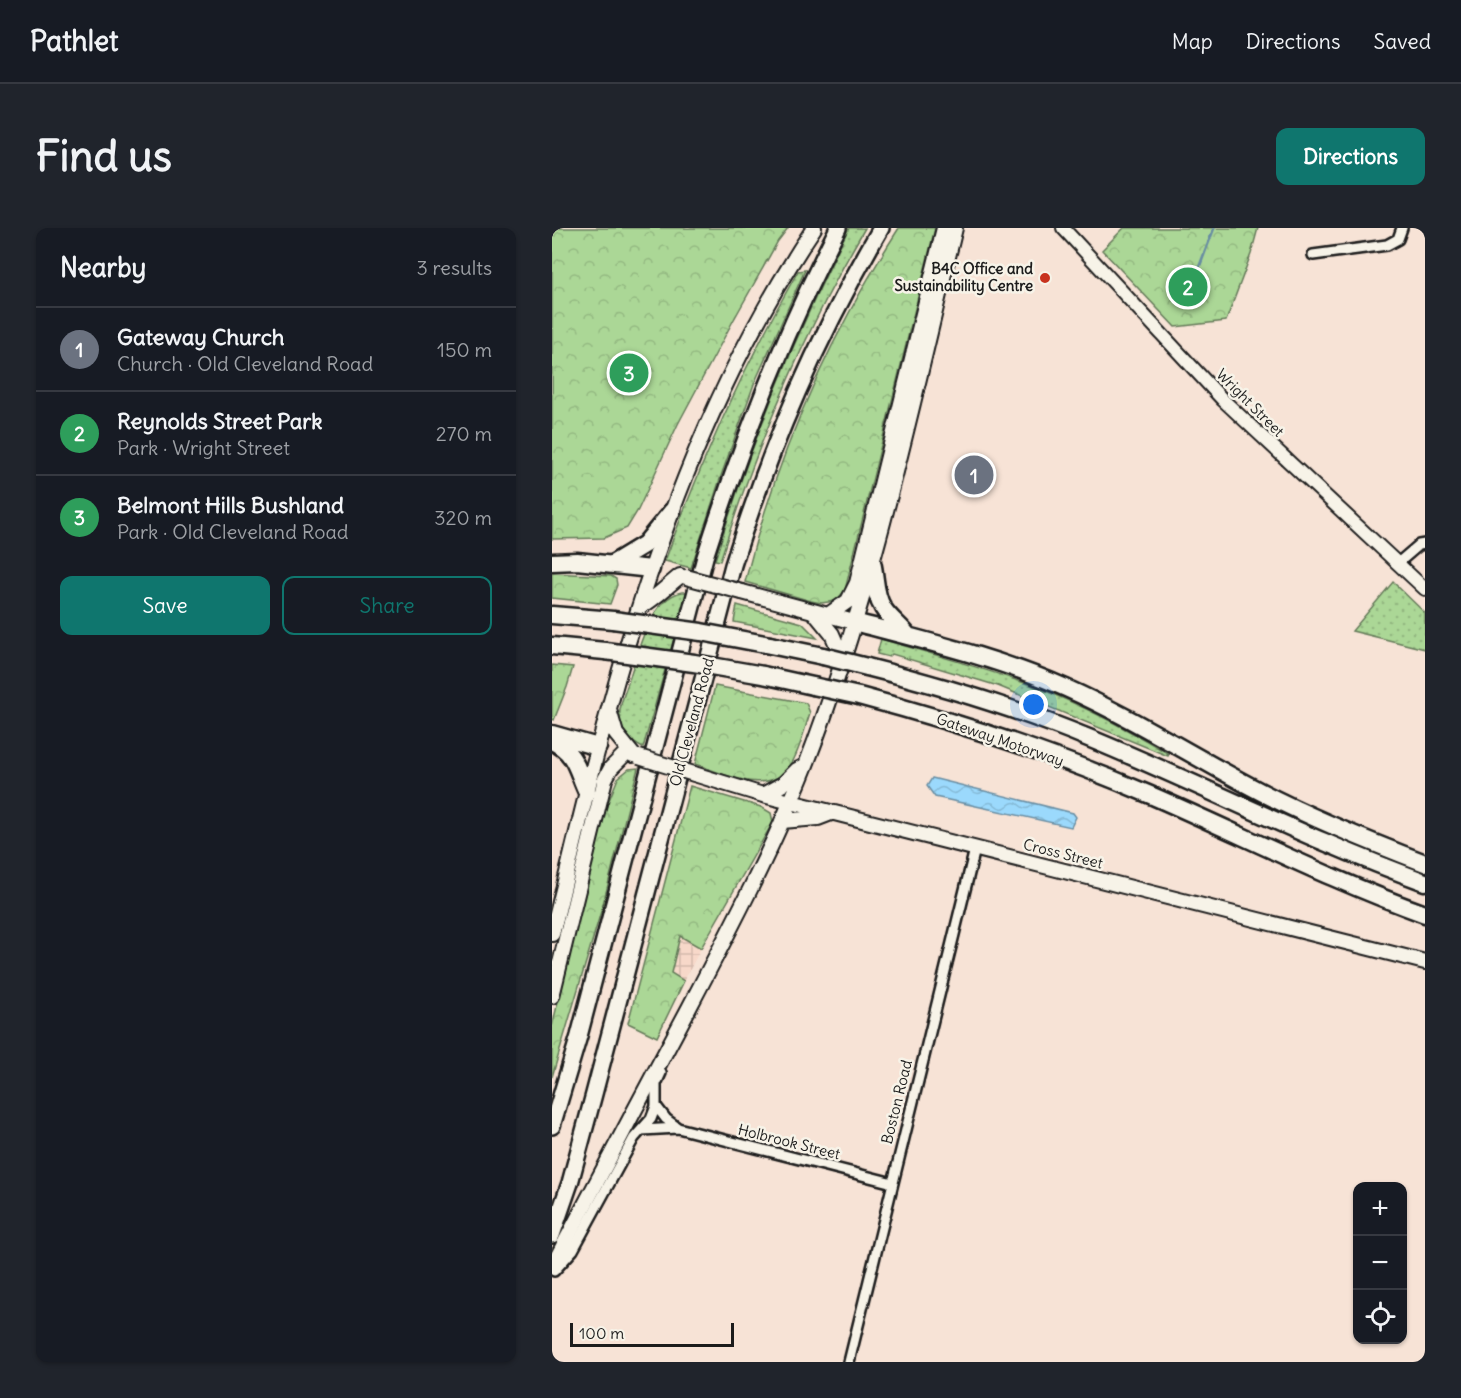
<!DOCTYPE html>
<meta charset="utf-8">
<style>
body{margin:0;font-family:Delius,sans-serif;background:#20242c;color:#f1f3f6}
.controls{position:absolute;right:18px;bottom:18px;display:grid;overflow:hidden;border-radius:12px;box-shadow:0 2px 4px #0004}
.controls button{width:54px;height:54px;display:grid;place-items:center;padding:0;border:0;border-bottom:2px solid #363941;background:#171b24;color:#f1f3f6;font:30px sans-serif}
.scale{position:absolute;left:18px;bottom:15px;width:164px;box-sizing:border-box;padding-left:6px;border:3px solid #1c1c1c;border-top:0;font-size:16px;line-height:21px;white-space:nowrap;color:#1c1c1c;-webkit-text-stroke:4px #f7f3e8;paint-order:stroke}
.you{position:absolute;left:482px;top:477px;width:21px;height:21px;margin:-15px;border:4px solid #fff;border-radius:50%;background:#1a73e8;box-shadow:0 0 0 9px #1a73e833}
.badge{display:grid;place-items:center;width:39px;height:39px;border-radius:50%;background:#0f766e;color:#fff;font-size:20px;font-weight:700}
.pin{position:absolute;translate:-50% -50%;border:3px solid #fff;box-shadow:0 2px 6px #0006}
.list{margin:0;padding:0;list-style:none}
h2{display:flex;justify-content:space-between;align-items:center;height:78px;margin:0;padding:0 24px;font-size:26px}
h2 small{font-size:20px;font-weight:400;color:#9ea1a6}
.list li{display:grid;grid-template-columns:39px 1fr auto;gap:18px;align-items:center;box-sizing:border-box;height:84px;padding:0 24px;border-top:2px solid #363941}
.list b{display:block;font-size:22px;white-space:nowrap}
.list p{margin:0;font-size:20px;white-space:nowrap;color:#9ea1a6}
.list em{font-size:20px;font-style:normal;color:#9ea1a6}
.actions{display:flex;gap:12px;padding:18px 24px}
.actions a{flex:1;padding:14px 0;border:2px solid #0f766e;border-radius:12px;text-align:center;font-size:21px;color:#0f766e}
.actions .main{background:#0f766e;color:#fff}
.icon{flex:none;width:33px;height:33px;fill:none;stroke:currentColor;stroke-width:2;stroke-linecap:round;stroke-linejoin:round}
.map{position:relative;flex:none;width:873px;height:1134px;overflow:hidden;border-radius:12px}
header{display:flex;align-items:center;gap:36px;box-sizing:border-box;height:84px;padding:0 30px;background:#171b24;border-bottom:2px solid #363941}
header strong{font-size:28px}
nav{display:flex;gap:33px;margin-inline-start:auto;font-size:21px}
.intro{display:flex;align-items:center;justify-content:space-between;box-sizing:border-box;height:144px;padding:0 36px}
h1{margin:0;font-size:42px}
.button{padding:15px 27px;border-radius:12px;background:#0f766e;color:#fff;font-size:21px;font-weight:700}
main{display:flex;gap:36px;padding:0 36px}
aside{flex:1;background:#171b24;border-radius:12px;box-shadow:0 2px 4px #0004}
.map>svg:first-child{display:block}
.industrial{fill:url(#industrial-grid)}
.grass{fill:url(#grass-dots);stroke:#647a59;stroke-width:1.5}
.forest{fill:url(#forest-crowns);stroke:#647a59;stroke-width:1.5}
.water{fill:url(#water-waves);stroke:#688da2;stroke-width:1.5}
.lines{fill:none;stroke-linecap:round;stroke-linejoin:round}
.stream{stroke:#688da2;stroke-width:3}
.minor-casing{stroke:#1c1c1c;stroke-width:14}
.tertiary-casing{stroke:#1c1c1c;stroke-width:16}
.secondary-casing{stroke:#1c1c1c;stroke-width:18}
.trunk-casing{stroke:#1c1c1c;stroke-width:20}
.motorway-casing{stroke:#1c1c1c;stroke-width:21}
.minor{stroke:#f7f3e8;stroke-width:9}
.tertiary{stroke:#f7f3e8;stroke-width:12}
.secondary{stroke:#f7f3e8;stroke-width:14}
.trunk{stroke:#f7f3e8;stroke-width:15}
.motorway{stroke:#f7f3e8;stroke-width:16}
.secondary-bridge-casing{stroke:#1c1c1c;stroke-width:18;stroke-linecap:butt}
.motorway-bridge-casing{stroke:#1c1c1c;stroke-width:21;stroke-linecap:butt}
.secondary-bridge{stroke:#f7f3e8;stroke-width:14}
.motorway-bridge{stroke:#f7f3e8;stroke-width:16}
.poi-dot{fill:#c8321e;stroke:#f7f3e8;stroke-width:2}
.labels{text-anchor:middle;stroke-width:5;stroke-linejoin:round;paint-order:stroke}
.poi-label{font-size:15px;font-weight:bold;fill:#1c1c1c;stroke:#f7f3e8;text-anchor:end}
.street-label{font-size:15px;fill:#1c1c1c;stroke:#f7f3e8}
</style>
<header>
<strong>Pathlet</strong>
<nav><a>Map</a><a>Directions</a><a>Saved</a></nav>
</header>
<div class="intro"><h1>Find us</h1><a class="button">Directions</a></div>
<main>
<aside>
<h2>Nearby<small>3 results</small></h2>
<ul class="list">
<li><span class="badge" style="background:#6b7280">1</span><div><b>Gateway Church</b><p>Church · Old Cleveland Road</p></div><em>150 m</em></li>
<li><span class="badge" style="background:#2e9e5b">2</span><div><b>Reynolds Street Park</b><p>Park · Wright Street</p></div><em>270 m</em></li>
<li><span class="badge" style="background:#2e9e5b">3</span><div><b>Belmont Hills Bushland</b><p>Park · Old Cleveland Road</p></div><em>320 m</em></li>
</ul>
<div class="actions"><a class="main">Save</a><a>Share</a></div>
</aside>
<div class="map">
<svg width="873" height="1134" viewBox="0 0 873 1134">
<defs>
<pattern id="industrial-grid" width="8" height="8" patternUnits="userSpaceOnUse" patternTransform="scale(1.5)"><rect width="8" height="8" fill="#f7d8c9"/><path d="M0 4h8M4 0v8" fill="none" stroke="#d3b9ac"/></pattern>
<pattern id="grass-dots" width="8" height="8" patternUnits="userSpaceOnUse" patternTransform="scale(1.5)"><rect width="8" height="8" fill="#abd796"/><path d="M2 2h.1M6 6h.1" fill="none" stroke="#93b881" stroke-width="1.8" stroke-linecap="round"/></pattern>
<pattern id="forest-crowns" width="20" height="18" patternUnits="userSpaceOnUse" patternTransform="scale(1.5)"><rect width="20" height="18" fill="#abd796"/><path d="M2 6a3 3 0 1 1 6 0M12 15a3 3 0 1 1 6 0" fill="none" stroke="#93b881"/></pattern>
<pattern id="water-waves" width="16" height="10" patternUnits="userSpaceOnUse" patternTransform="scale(1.5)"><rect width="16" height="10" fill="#9bd9fc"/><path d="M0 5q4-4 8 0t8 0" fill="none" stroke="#85bad7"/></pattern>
</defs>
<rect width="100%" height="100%" fill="#f7e3d6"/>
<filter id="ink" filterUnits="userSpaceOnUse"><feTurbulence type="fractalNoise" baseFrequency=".0167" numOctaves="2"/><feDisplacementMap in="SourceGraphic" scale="12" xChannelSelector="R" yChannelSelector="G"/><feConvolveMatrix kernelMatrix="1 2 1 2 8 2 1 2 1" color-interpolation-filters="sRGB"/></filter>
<g filter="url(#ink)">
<path class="industrial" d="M 129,708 L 149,720 L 132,753 L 119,745 Z"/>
<path class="grass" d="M 297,0 L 313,0 C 251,106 205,216 168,333 L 163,332 C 198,217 243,107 297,0 Z
M 253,42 L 202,156 L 169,248 L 139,340 L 113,333 C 149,232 193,136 246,43 Z
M 841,354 L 873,385 L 873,421 L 800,403 Z
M 130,364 L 135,364 L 91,520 C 80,515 71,506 68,492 C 66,479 73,465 77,452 C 86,424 97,371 130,364 Z
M 329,411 C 373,424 417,436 461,451 C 516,469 567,496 617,526 L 616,528 L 446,458 L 340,426 L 337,429 L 325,426 Z"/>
<path class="forest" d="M 0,0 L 236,0 L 226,13 L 181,93 L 126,196 L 86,282 L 75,300 L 52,310 L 0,311 Z
M 347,0 L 383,0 L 293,362 L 284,373 L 269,375 L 259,373 L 193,354 C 224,229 277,109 347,0 Z
M 572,0 L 706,0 L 699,26 L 674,93 L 623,99 L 550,22 Z
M 0,345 L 59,348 L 64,351 L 65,357 L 58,376 L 0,370 Z
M 185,377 L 250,395 L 265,410 L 182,394 Z
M 0,437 L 21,439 L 15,459 L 2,492 L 0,491 Z
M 163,458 L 254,475 L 258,485 C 252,502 248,523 238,538 C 216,570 171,545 143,536 Z
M 86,540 L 50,680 L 0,849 L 0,799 L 49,592 L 66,550 L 77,541 Z
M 138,558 L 209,579 L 219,585 L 221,594 L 149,720 L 128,708 L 119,745 L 132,753 L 105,809 L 76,795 Z"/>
<path class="water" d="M 380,550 L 521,585 L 524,589 L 519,599 L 383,569 L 375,558 Z"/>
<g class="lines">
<path class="stream" d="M 639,61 L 662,0"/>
<defs>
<path id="minor" d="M 761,27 L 835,17 L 846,11 L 850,0
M 846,335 L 867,317 L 873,316
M 104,878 L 114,891 L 126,900
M 90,902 L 126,900 L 341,955
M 2,1043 L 21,1022 L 82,910 L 99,891 L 104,878 L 104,856 L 109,845
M 297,1134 L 423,621"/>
<path id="tertiary" d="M 511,0 L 671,172 L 873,361"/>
<path id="secondary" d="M 190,364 L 302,394
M 87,380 C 103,371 114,359 128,348
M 262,384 L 280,406 L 291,431
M 276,387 L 296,373 L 305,355 L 392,0
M 57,482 L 64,506 L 81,527
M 142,546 L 211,567 L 873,734
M 211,567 L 231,556 L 245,542 L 251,539
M 230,593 L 266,590 L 279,585
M 0,706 C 16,643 30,580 47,517 C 95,336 157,157 262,0
M 0,768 L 53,551 L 59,540 L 72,527
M 0,1039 C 45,953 91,866 137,780 C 179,700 221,620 254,537 C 321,364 359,180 403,0"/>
<path id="trunk" d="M 0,898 L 27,808 L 153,329 C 189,216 232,106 286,0
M 0,1007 L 18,955 L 42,866 L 181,337 C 219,216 265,110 329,0"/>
<path id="motorway" d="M 0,334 L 25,333 L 99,341
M 320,334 C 324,349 322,366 331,380 C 338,391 349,398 356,408
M 60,336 L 93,316 L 120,283
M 0,387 L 61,392
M 302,394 C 374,413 446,430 514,460 C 577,488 634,524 694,556 C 751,587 813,612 873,635
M 218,417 L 271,428
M 0,418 L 53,423
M 315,439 C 391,458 467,481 539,511 C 651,557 759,613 873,654
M 211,447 L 261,458
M 307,468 C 405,494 503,526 596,566 C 689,606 778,652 873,686
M 0,506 L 46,519
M 0,513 C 25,526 24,541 35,564"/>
</defs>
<use href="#minor" class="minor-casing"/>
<use href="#tertiary" class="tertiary-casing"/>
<use href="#secondary" class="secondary-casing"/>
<use href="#trunk" class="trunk-casing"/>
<use href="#motorway" class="motorway-casing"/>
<use href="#minor" class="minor"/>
<use href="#tertiary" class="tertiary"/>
<use href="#secondary" class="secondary"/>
<use href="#trunk" class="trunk"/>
<use href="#motorway" class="motorway"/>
<defs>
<path id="secondary-bridge" d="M 134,349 L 190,364
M 87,529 L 142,546"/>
<path id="motorway-bridge" d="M 61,392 L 149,404 L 218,417
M 53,423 L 142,435 L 211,447
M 271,428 L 315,439
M 261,458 L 307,468"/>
</defs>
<use href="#secondary-bridge" class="secondary-bridge-casing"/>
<use href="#motorway-bridge" class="motorway-bridge-casing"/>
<use href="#secondary-bridge" class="secondary-bridge"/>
<use href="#motorway-bridge" class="motorway-bridge"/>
</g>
</g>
<circle class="poi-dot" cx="493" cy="50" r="6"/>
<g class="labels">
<g class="poi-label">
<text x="481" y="46">B4C Office and<tspan x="481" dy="17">Sustainability Centre</tspan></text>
</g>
<g class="street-label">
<text transform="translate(698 175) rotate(45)" y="5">Wright Street</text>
<text transform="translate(140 494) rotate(-75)" y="5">Old Cleveland Road</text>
<text transform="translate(448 512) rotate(19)" y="5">Gateway Motorway</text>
<text transform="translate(511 626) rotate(14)" y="5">Cross Street</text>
<text transform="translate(345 874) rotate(-76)" y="5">Boston Road</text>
<text transform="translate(237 914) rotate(14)" y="5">Holbrook Street</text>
</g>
</g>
</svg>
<div class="controls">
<button>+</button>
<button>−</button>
<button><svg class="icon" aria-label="locate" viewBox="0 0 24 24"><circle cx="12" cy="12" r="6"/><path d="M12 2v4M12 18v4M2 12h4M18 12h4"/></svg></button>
</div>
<div class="scale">100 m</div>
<div class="you"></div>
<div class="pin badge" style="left:422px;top:247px;background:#6b7280">1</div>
<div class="pin badge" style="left:636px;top:59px;background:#2e9e5b">2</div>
<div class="pin badge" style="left:77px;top:145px;background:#2e9e5b">3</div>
</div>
</main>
